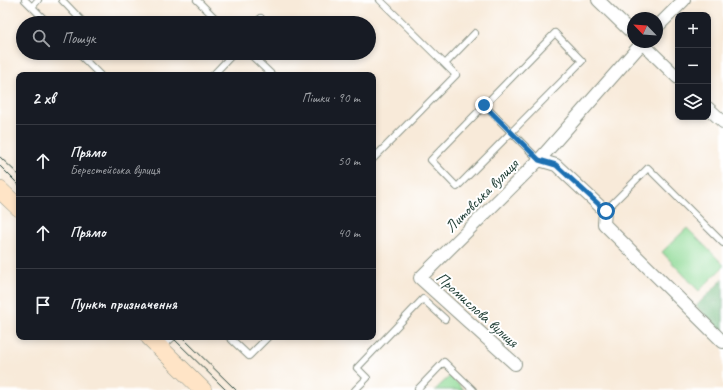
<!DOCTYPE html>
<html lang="uk">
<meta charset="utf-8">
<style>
body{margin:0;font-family:Caveat,sans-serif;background:#20242c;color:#f1f3f6}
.controls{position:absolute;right:12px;top:12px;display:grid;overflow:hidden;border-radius:8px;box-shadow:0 2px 6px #0003}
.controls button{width:36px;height:36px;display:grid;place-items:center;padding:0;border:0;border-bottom:1px solid #363941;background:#171b24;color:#f1f3f6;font:20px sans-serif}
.compass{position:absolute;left:627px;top:12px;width:36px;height:36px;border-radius:50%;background:#171b24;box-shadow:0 2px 6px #0003;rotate:295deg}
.stop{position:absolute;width:12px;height:12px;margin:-9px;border:3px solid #1f6fb2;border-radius:50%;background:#fff}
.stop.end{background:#1f6fb2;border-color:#fff;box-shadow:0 1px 4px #0008}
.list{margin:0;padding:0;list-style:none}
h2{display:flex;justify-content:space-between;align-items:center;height:52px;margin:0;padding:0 16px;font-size:17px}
h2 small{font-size:13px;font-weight:400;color:#9ea1a6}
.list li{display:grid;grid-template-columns:26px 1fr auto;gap:12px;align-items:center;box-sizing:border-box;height:72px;padding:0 16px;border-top:1px solid #363941}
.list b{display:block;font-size:15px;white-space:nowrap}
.list p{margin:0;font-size:13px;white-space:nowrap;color:#9ea1a6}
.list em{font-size:13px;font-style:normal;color:#9ea1a6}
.icon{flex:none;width:22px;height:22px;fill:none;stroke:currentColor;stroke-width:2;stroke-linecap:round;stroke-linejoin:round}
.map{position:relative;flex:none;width:723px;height:390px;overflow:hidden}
.search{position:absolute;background:#171b24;box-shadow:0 2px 6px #0003;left:16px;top:16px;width:360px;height:44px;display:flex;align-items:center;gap:10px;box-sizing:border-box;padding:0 14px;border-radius:22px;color:#9ea1a6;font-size:15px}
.panel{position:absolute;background:#171b24;box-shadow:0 2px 6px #0003;left:16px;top:72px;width:360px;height:268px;border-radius:8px}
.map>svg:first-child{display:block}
.green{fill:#8fda96;stroke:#578c65}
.forest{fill:url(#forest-crowns);stroke:#497c5a}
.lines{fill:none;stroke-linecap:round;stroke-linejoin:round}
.service-casing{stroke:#8c9486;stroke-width:8}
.minor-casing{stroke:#8c9486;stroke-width:14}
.secondary-casing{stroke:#8c9486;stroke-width:18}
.service{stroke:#fff;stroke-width:6}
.minor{stroke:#fff;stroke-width:12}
.secondary{stroke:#ffe4c6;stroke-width:17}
.tram{stroke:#1f3d34;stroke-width:1}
.route{stroke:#1f6fb2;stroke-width:5}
.labels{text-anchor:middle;stroke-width:4;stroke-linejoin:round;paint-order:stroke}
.street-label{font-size:16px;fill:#1f3d34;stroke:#fff}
</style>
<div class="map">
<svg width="723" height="390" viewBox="0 0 723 390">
<defs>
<pattern id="forest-crowns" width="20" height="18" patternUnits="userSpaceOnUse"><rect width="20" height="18" fill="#73ba7f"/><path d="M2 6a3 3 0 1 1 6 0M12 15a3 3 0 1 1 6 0" fill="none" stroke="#5e9869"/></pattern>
</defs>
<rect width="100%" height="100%" fill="#fff"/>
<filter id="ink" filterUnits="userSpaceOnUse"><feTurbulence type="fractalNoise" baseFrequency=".025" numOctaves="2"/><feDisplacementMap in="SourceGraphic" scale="8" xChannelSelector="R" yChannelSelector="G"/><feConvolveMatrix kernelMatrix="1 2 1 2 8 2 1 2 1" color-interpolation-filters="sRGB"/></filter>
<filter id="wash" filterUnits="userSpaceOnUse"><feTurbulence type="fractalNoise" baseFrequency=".012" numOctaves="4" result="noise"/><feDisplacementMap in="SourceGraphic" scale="16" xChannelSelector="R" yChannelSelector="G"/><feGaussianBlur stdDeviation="0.9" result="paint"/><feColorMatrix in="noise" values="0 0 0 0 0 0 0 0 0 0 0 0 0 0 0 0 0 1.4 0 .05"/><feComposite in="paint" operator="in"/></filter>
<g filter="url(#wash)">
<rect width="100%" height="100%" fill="#f8ead9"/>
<path class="green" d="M 687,228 L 723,264 L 723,267 L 699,291 L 662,252 Z
M 450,376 L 464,390 L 435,390 Z"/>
<path class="forest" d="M 723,279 L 723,334 L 696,306 Z"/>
</g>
<g filter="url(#ink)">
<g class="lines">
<defs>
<path id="service" d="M 25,0 L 48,23
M 62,0 L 84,23
M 197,0 L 220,23
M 32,7 L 38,0
M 255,23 L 261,18
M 555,33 L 582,61 L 457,187 L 431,160 Z
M 78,53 L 100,75
M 249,53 L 272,75
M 445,64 L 475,33
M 213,75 L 234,53
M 484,105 L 539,160
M 373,159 L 456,75 L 380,0
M 605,211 L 648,168 L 723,243
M 229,337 L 249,356 L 268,337
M 162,347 L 173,337
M 418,389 L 444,362 L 473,390
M 355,390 L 367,378 L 357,368 L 423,299 L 445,319"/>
<path id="minor" d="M 598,0 L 633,34
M 657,27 L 684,0
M 641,42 L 678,78
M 708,108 L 723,122
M 539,160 L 556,165 L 605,211 L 604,224 L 723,342
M 515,364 L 420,278 L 539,160 L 643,42"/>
<path id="secondary" d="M 0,190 L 19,208
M 149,337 L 203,390"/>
</defs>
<use href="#service" class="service-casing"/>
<use href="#minor" class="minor-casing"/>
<use href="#secondary" class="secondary-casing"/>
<use href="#service" class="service"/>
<use href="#minor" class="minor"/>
<use href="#secondary" class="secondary"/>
<path class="tram" d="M 0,157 L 19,175
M 0,166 L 19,185
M 172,337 L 226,390
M 182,337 L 236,390"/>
</g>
</g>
<g class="lines" filter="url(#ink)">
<path class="route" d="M 484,105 L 539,160 L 556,165 L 606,211"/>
</g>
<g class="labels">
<g class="street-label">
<text transform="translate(481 195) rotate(-45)" y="6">Литовська вулиця</text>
<text transform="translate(478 309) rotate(42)" y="6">Промислова вулиця</text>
</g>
</g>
</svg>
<div class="controls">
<button>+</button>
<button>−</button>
<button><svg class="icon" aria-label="layers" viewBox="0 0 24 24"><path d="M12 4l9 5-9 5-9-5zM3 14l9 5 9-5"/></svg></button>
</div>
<svg class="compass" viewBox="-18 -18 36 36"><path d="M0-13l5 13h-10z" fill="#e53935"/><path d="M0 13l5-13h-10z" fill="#9ea1a6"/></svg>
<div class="stop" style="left:606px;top:211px"></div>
<div class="stop end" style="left:484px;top:105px"></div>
<div class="search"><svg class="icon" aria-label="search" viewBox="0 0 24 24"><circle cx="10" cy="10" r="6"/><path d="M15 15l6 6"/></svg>Пошук</div>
<section class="panel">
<h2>2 хв<small>Пішки · 90 m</small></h2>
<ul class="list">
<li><svg class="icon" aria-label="ahead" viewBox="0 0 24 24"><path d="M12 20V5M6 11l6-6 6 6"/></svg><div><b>Прямо</b><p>Берестейська вулиця</p></div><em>50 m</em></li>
<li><svg class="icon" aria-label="ahead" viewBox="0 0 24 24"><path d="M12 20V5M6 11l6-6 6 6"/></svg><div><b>Прямо</b></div><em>40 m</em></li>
<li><svg class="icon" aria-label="arrive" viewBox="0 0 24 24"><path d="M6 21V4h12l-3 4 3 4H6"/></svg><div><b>Пункт призначення</b></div></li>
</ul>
</section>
</div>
